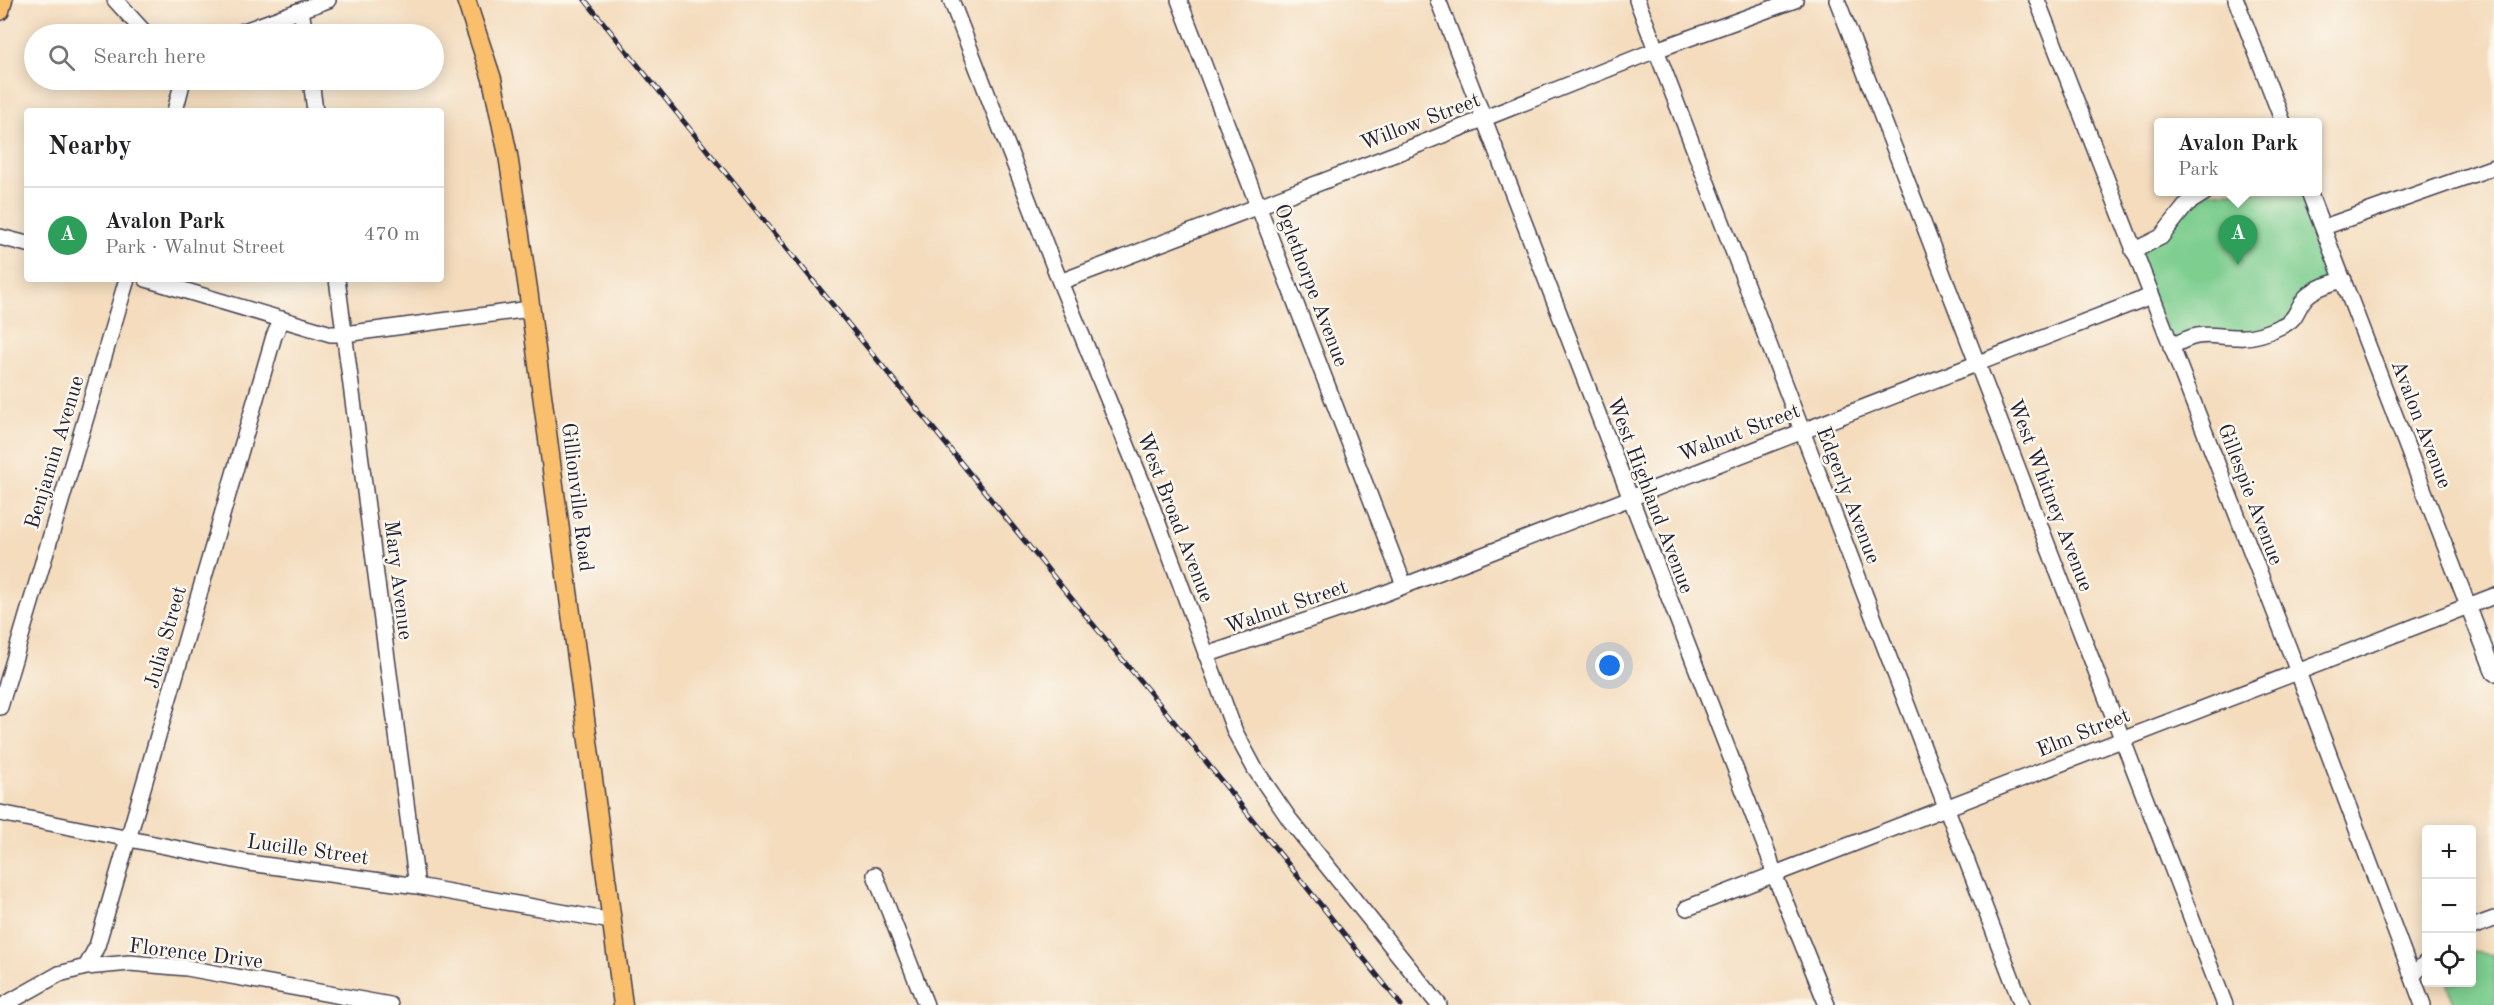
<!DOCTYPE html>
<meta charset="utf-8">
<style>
body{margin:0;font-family:"Old Standard TT",serif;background:#f2f2f2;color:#202124}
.controls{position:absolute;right:18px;bottom:18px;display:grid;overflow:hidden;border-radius:6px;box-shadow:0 3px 15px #0003}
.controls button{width:54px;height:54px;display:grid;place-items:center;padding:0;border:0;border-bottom:2px solid #e0e0e0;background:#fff;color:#202124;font:30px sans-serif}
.you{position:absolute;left:1610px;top:666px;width:21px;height:21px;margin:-15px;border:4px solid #fff;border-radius:50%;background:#1a73e8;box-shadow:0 0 0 9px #1a73e833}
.badge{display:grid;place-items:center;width:39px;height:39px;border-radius:50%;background:#1a73e8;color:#fff;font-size:20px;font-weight:700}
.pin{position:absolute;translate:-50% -50px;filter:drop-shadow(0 2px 3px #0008)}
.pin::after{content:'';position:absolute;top:32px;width:21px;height:18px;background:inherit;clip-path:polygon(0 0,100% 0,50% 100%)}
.popup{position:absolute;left:2154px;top:118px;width:168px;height:78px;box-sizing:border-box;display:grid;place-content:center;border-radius:6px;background:#fff;filter:drop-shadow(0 2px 4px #0005);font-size:20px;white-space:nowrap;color:#757577}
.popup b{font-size:22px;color:#202124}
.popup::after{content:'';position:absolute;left:50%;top:100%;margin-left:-12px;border:12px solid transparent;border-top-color:#fff}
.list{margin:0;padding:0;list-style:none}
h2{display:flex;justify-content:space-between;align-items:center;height:78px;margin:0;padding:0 24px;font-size:26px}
h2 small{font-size:20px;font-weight:400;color:#757577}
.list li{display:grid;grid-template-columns:39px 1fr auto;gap:18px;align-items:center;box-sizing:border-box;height:96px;padding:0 24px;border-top:2px solid #e0e0e0}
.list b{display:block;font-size:22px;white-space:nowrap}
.list p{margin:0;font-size:20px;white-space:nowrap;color:#757577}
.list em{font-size:20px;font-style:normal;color:#757577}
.icon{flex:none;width:33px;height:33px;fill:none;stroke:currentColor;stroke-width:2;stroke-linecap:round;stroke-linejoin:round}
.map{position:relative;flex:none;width:2494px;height:1005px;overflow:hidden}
.search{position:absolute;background:#fff;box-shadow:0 3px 15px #0003;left:24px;top:24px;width:420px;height:66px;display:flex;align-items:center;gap:15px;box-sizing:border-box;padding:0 21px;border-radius:33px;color:#757577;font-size:22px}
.panel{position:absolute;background:#fff;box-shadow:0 3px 15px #0003;left:24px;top:108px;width:420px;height:174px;border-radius:6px}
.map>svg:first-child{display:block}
.green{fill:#7dce8f;stroke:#507865;stroke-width:1.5}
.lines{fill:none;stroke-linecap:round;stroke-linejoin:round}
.minor-casing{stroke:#423e4e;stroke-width:18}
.major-casing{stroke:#423e4e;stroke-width:21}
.minor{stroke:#fff;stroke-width:15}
.major{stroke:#f9bf6d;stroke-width:18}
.rail-casing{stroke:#22223b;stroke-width:5}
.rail{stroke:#fbf7ec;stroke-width:3;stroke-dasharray:9;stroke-linecap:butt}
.labels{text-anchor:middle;stroke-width:5;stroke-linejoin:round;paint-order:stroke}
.street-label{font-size:21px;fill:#22223b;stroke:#fbf7ec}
</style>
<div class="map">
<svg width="2494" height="1005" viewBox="0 0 2494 1005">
<rect width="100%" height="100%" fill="#fbf7ec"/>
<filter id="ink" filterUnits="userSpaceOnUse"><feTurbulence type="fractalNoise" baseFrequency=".0167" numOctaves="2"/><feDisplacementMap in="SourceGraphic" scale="12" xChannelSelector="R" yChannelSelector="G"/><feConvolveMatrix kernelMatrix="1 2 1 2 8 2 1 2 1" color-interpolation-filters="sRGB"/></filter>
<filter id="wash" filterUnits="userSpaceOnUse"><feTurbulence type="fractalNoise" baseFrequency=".008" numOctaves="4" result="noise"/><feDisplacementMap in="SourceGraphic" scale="24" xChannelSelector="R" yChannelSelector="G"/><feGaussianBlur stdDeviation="1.35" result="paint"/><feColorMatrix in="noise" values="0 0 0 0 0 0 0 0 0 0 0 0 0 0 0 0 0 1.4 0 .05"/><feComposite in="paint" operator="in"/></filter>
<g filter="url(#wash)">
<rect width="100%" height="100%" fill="#f4dcbd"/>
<path class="green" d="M 2209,192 L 2308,192 L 2342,279 C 2313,286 2316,299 2296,314 C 2263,339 2211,339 2172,345 L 2135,252 Z
M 2472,952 L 2494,955 L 2494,1005 L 2454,1005 L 2448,983 L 2472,982 Z"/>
</g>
<g filter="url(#ink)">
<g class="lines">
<defs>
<path id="minor" d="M 115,0 L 146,34
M 951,0 L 1060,282 L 1151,504 L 1235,732 L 1255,769 L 1290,820 L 1439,1005
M 1179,0 L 1404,585
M 1438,0 L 1769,856 L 1774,874 L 1827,1005
M 1637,0 L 2022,1005
M 1837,0 L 2225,1005
M 2037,0 L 2298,672 L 2423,1005
M 2236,0 L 2283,122
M 301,10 L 305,34
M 236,34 L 328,0
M 311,80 L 315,111
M 175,111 L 183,80
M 2309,192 L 2494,673
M 2324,227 L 2494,167
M 0,237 L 27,244
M 2133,251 L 2161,237 L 2187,204 L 2206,192
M 146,279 L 331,334 L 345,334 L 530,309
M 337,279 L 417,886
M 1060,282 L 1400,152 L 1656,50 L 1795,0
M 2171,347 C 2200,330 2207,336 2238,337 C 2251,338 2267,333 2279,327 C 2299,319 2294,311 2306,297 C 2316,287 2331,283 2344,280
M 1206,655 L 1370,599 L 2151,296
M 0,707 L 127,279
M 0,813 L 249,863 L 417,886 L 611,921
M 875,875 L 926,1005
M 1687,908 L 2494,596
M 2472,927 L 2494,919
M 86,967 L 97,946 L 274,336 L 282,319
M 2412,976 L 2426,962
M 4,1005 L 59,974 L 86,967 L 130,963 L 187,968 L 390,1005"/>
<path id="major" d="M 466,0 L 492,79 L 508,155 L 528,289 L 623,1005
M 0,11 L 3,0"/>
</defs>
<use href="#minor" class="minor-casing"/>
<use href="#major" class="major-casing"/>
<use href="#minor" class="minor"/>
<use href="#major" class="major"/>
<defs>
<path id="rail" d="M 585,0 L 1062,587 L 1167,713 L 1401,1005"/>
</defs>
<use href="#rail" class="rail-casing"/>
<use href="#rail" class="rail"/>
</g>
</g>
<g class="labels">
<g class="street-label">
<text transform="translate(1420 121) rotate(-21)" y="7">Willow Street</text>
<text transform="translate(1312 285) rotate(69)" y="7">Oglethorpe Avenue</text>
<text transform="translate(2422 424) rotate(69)" y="7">Avalon Avenue</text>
<text transform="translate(1739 432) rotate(-21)" y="7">Walnut Street</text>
<text transform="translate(54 452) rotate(-73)" y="7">Benjamin Avenue</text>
<text transform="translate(2251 494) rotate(69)" y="7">Gillespie Avenue</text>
<text transform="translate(1651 495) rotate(69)" y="7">West Highland Avenue</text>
<text transform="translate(1849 495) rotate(69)" y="7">Edgerly Avenue</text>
<text transform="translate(2051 495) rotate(69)" y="7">West Whitney Avenue</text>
<text transform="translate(578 497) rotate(83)" y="7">Gillionville Road</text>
<text transform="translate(1176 517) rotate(69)" y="7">West Broad Avenue</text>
<text transform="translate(399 580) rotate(83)" y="7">Mary Avenue</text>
<text transform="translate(1286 606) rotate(-19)" y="7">Walnut Street</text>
<text transform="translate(165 637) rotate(-74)" y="7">Julia Street</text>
<text transform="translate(2083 732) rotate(-22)" y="7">Elm Street</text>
<text transform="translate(308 849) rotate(8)" y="7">Lucille Street</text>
<text transform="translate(196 953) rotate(7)" y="7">Florence Drive</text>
</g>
</g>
</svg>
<div class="controls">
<button>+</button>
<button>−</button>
<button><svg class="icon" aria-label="locate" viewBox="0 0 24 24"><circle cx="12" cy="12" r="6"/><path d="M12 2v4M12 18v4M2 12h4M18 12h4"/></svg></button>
</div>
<div class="you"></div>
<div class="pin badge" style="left:2238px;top:265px;background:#2e9e5b">A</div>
<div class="popup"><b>Avalon Park</b>Park</div>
<div class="search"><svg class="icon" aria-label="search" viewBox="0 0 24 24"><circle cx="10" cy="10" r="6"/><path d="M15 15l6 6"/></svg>Search here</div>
<section class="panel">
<h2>Nearby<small></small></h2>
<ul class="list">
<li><span class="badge" style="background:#2e9e5b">A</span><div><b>Avalon Park</b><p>Park · Walnut Street</p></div><em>470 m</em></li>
</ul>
</section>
</div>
